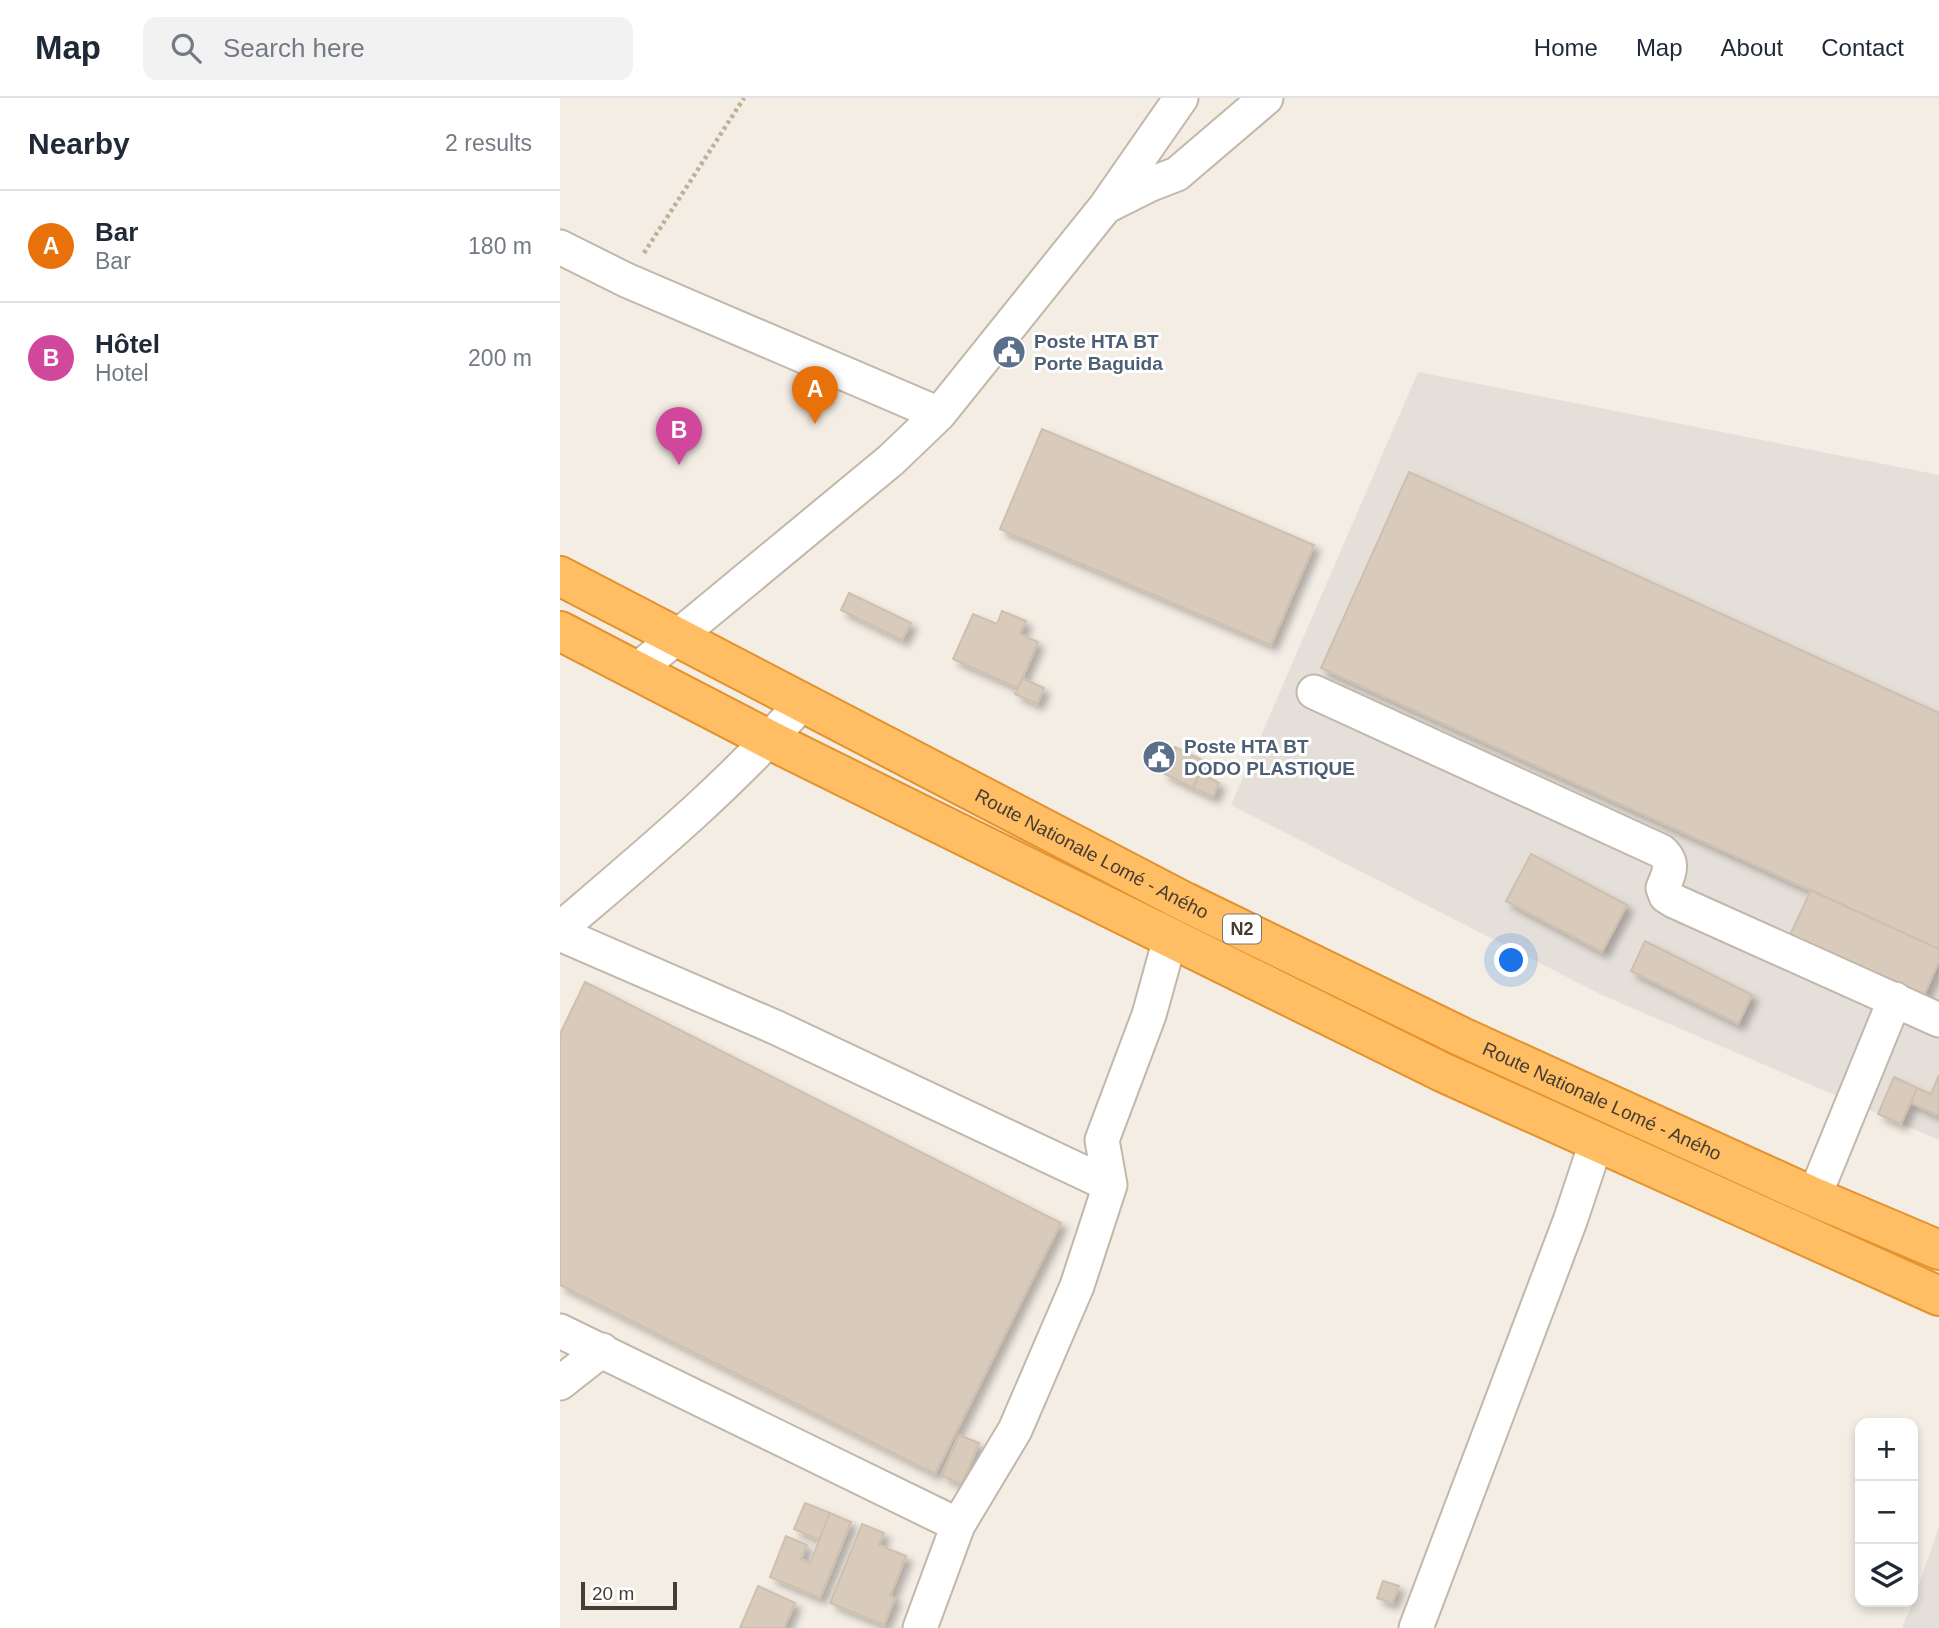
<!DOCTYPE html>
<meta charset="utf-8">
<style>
body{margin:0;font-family:Helvetica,sans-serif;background:#f2f2f3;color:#1f2937}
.controls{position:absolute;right:21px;bottom:21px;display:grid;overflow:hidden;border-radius:14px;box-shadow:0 4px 10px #0003}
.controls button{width:63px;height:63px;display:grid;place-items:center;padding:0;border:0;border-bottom:2px solid #e0e1e3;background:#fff;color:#1f2937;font:35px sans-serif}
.scale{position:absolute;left:21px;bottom:18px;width:96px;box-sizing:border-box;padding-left:7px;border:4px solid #453d34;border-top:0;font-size:19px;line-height:24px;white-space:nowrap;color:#453d34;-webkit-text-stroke:5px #fff;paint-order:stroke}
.you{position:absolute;left:952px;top:863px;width:24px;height:24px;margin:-18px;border:5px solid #fff;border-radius:50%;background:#1a73e8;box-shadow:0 0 0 10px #1a73e833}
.badge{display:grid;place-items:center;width:46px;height:46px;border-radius:50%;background:#ff200f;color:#fff;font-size:23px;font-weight:700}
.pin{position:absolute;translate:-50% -58px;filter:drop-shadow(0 2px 4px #0008)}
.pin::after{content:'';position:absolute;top:37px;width:24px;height:21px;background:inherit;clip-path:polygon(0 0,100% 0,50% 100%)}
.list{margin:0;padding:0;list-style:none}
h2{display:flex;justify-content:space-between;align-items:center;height:91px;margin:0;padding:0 28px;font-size:30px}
h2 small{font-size:23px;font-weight:400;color:#747a83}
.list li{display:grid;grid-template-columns:46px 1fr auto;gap:21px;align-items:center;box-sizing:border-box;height:112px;padding:0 28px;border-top:2px solid #e0e1e3}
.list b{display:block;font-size:26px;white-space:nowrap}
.list p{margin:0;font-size:23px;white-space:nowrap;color:#747a83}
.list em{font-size:23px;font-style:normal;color:#747a83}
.icon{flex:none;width:38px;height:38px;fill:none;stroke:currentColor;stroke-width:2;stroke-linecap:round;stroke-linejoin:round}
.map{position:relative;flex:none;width:1379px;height:1530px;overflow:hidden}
header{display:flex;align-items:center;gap:42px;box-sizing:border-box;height:98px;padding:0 35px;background:#fff;border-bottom:2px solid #e0e1e3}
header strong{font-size:33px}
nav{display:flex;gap:38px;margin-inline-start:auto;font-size:24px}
.search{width:490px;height:63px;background:#f2f2f3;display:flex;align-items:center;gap:18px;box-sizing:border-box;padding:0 24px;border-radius:14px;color:#747a83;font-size:26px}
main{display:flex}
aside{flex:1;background:#fff}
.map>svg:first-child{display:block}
.industrial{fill:#e5dfd9}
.building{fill:#d8cbbc;stroke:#d0bfac;stroke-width:2;filter:url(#shadow)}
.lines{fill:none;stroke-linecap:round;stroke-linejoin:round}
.minor-casing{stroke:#c2b7a9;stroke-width:37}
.highway-casing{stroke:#e4922d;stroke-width:42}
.path{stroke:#c1af97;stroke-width:4.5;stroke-dasharray:3.5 3.5;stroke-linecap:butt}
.minor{stroke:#fff;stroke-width:33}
.highway{stroke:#ffbe63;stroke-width:38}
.labels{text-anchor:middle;stroke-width:6;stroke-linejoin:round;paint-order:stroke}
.shield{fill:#fff;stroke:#7d7771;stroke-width:2}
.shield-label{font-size:18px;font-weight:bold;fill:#453d34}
.service-label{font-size:19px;font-weight:bold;fill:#4e5e75;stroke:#fff;text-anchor:start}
.street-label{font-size:19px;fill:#453d34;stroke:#fff}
</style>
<header>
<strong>Map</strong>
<div class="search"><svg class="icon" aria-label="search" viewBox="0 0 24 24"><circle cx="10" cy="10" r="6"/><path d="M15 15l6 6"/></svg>Search here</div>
<nav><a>Home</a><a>Map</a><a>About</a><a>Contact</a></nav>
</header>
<main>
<aside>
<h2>Nearby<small>2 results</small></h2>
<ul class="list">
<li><span class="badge" style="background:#e8710a">A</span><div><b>Bar</b><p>Bar</p></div><em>180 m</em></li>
<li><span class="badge" style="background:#d1479c">B</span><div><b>Hôtel</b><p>Hotel</p></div><em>200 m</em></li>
</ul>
</aside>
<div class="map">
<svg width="1379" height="1530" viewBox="0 0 1379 1530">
<defs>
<filter id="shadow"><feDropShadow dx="6" dy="6" stdDeviation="3.5" flood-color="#0004"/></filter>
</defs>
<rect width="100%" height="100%" fill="#f3ede4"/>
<path class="industrial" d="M 858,274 L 1379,377 L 1379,1042 L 1042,897 L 671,707 Z
M 1379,1428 L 1379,1530 L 1342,1530 L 1353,1504 Z"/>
<path class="building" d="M 482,331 L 754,447 L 711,547 L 440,431 Z
M 849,374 L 1379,615 L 1379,851 L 761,570 Z
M 289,495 L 351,525 L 342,542 L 281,512 Z
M 442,513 L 466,523 L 460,536 L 478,544 L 458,590 L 393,561 L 413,516 L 437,526 Z
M 462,580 L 484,590 L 477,606 L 455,596 Z
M 615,649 L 646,664 L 633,690 L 603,675 Z
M 640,675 L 659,685 L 653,699 L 633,690 Z
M 971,756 L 1067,807 L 1042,854 L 946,803 Z
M 1251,792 L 1379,851 L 1379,863 L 1362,902 L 1228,841 Z
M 1085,843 L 1192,897 L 1178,926 L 1071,873 Z
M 25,884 L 501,1125 L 375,1376 L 0,1187 L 0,936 Z
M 1379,977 L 1379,1018 L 1351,1005 L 1357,990 L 1371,996 Z
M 1334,979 L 1357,990 L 1341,1026 L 1318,1016 Z
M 399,1337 L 419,1345 L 402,1386 L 382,1378 Z
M 245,1405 L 270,1415 L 259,1442 L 234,1431 Z
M 270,1415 L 291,1424 L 260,1500 L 210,1479 L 226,1438 L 247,1447 L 241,1461 L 250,1465 Z
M 302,1426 L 324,1435 L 319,1447 L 346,1458 L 330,1498 L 335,1500 L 324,1527 L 270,1505 Z
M 823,1483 L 839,1488 L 832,1505 L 817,1500 Z
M 198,1488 L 235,1505 L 224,1530 L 180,1530 Z"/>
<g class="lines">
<defs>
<path id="minor" d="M 549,107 L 591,86 L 617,76 L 706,0
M 0,149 L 66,182 L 379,316
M 77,572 L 331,362 L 379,316 L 546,108 L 621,0
M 754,594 L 1101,753 C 1115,765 1109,775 1103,790 L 1106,798 L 1114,803 L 1379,922
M 0,831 C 84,759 169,689 242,605
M 0,836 L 217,930 L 550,1087
M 1254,1099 L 1335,901
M 0,1233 L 398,1427
M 0,1285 L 42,1252
M 360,1530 L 398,1427 L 455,1332 L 517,1188 L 550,1087 L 542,1042 L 589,917 L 610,841
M 856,1530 L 1010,1123 L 1036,1045"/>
<g id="highway">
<path id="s1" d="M 0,478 L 625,804 L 900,938 L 1254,1099 L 1379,1152"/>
<path d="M 0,533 L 210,642 L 882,974 L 1379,1198"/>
</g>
</defs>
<use href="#minor" class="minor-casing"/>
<use href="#highway" class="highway-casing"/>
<path class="path" d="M 84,155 L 184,0"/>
<use href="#minor" class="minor"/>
<use href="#highway" class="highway"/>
</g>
<defs>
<symbol id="civic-disc" viewBox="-11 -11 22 22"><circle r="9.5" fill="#5c6f8a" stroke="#fff"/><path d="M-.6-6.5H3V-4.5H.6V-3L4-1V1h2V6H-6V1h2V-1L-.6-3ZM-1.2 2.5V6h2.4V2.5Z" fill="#fff"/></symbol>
</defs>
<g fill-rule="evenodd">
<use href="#civic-disc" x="430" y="235" width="38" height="38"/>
<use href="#civic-disc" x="580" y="640" width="38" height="38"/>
</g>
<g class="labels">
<rect class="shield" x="663" y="816.5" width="38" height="29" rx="5"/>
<g class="shield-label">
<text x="682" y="837">N2</text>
</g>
<g class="service-label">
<text x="474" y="250">Poste HTA BT<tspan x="474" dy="22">Porte Baguida</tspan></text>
<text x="624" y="655">Poste HTA BT<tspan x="624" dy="22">DODO PLASTIQUE</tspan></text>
</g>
<g class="street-label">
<text dy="7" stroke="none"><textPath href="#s1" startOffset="600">Route Nationale Lomé - Aného</textPath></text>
<text dy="7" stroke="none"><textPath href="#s1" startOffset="1167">Route Nationale Lomé - Aného</textPath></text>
</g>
</g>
</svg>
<div class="controls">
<button>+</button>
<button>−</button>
<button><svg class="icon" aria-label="layers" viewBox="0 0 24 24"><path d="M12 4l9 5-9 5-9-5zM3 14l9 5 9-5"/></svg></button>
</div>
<div class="scale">20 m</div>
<div class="you"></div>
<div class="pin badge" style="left:255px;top:326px;background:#e8710a">A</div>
<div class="pin badge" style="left:119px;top:367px;background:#d1479c">B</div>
</div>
</main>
